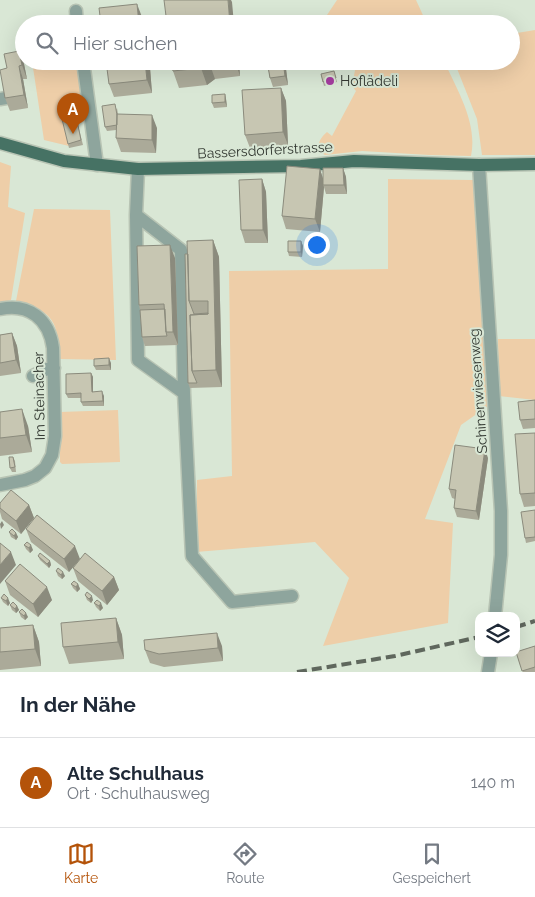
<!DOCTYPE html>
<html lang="de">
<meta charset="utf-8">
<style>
body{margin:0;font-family:Raleway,sans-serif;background:#f2f2f3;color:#1f2937}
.controls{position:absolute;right:15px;bottom:15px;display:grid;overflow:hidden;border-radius:10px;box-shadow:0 5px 20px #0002}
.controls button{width:45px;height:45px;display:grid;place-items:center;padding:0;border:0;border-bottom:1px solid #e0e1e3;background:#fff;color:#1f2937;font:25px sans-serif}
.you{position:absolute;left:316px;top:244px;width:18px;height:18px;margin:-12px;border:4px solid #fff;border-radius:50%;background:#1a73e8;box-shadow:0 0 0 8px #1a73e833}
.badge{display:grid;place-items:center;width:32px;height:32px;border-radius:50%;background:#b45309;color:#fff;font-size:16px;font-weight:700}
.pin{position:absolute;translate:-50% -41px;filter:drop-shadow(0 1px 2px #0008)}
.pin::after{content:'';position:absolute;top:26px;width:18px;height:15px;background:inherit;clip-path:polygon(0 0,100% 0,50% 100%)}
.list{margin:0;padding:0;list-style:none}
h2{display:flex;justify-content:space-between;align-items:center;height:65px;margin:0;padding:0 20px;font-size:21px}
h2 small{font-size:16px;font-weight:400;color:#747a83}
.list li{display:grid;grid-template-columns:32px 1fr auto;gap:15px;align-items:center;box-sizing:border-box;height:90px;padding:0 20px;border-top:1px solid #e0e1e3}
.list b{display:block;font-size:19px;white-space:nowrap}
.list p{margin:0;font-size:16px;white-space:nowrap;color:#747a83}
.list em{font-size:16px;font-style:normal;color:#747a83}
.icon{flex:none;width:28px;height:28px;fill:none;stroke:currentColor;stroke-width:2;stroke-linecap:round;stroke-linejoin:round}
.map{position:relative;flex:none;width:535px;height:672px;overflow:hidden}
.search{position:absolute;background:#fff;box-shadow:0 5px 20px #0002;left:15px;right:15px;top:15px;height:55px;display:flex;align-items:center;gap:12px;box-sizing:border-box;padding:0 18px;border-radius:28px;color:#747a83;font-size:19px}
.sheet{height:155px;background:#fff}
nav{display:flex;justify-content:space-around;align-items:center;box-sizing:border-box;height:70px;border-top:1px solid #e0e1e3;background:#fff;font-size:14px;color:#747a83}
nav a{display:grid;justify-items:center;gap:2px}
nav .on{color:#b45309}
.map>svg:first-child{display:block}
.green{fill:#eecea8}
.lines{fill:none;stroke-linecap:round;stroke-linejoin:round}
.minor-casing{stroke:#b8c4b4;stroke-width:15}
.major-casing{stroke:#b8c4b4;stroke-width:15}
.minor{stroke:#8ea59d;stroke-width:12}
.major{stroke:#467264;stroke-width:12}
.rail{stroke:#5f675d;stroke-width:4;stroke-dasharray:10 5;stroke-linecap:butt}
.wall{fill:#abaa99}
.shaded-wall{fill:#8b8b7d}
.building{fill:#c7c6b2;stroke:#8b8b7d}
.poi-dot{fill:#a43c9f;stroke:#d9e7d5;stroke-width:2}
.labels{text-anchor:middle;stroke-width:4;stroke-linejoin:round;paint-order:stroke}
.poi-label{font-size:14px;fill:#333932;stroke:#d9e7d5;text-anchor:start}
.street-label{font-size:14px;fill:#333932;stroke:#d9e7d5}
</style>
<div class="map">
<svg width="535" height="672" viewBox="0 0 535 672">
<rect width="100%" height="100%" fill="#d9e7d5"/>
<path class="green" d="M 337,0 L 416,0 L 427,24 L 321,24 Z
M 535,30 L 535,155 L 482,155 L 477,119 L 454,61 L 511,61 L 511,34 Z
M 32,61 L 78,61 L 85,118 L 78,124 L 77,121 L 69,146 L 44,140 Z
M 297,61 L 444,61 C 457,90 478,123 471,156 L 429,155 L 362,151 L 325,155 L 320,152 C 316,144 321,137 327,132 L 332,136 L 356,91 L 352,86 L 356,65 L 293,67 Z
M 0,162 L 11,166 L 8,207 L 25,213 L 11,300 L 0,303 Z
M 388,179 L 473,180 L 488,406 L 461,425 L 425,519 L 453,523 L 448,623 L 323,646 L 349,578 L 315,542 L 196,552 L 197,480 L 232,476 L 229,271 L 388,269 Z
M 34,209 L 110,210 L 116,360 L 60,359 C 57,321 55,312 16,301 Z
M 498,339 L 535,339 L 535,400 L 499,396 Z
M 118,410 L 120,462 L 62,464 L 60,462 L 60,412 Z"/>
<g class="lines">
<defs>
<path id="minor" d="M 76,11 L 77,24
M 83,61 L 97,165
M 0,99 L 6,98
M 479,165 L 501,511 L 501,555 L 495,616
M 138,169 L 136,215 L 138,360 L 184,393 L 192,556 L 232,602 L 292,596
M 136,215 L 181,250 L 184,393
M 0,309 C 29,303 49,319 53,348 L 55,436 L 52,455 L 45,468 L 35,476 L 25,480 L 0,485
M 33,376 L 47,369 L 54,368
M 488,672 L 491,653"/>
<path id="major" d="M 0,143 L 64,161 L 138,169 L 301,166 L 354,161 L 479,165 L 535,164"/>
</defs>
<use href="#minor" class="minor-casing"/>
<use href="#major" class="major-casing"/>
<use href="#minor" class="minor"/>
<use href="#major" class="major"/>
<path class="rail" d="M 516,627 L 535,621
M 297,672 L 395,656 L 479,637"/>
</g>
<path class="wall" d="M 19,51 L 24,64 L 27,79 L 23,79 L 28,108 L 10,111 L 5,98 L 7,68 Z
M 171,61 L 239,61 L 240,76 L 215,79 L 207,85 L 179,88 L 173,71 Z
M 267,61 L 285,61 L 288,85 L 273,87 L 270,78 Z
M 150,68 L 152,93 L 114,97 L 109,84 Z
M 334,71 L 337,82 L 324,86 L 321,74 Z
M 281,88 L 286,101 L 288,145 L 250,148 L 245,135 Z
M 225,94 L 226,99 L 227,107 L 214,108 L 212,103 Z
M 117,108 L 118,114 L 157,128 L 156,153 L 121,152 L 116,138 L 116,130 L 107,131 L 105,127 Z
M 77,121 L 83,145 L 69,148 L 68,144 Z
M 343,168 L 346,177 L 347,194 L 326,194 L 324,187 L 320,232 L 286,229 L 282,216 L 320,169 L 323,179 Z
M 262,179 L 266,192 L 268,243 L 245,243 L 241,230 Z
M 213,240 L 219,257 L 222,387 L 190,388 L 188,383 L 188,254 Z
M 301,241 L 303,246 L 302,257 L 289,256 L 288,252 Z
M 175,258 L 178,345 L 145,346 L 142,337 L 140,310 L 139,305 Z
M 12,333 L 17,346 L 21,373 L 0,376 L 0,335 Z
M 111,363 L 111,370 L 96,370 L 94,366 Z
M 91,373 L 93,377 L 93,392 L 104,396 L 104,406 L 83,406 L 81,402 L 81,398 L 68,398 L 66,394 Z
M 535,400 L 535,428 L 523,429 L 520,420 Z
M 0,412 L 28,426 L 32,452 L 0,456 Z
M 535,433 L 535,506 L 524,507 L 520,494 Z
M 13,457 L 15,461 L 16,472 L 12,472 L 10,468 Z
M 488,458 L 479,520 L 457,517 L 454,508 L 455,499 L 452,498 L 449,489 Z
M 0,503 L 29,505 L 34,518 L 21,534 L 2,519 L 0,512 Z
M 535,510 L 535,541 L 526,543 L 525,538 Z
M 26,529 L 80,559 L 69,572 L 31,542 Z
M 9,532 L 16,533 L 18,537 L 16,540 L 11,537 Z
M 24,545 L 33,550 L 30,553 L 26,549 Z
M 38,556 L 50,561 L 51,565 L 49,568 L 40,560 Z
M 73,568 L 114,577 L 119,590 L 107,605 L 78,581 Z
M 56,571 L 65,576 L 62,579 L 58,576 Z
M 5,581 L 52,600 L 38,617 L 10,595 Z
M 71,584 L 78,584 L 80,589 L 77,592 L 73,588 Z
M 85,595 L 93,600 L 91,603 L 87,600 Z
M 1,598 L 10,603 L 8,606 L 3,602 Z
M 94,603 L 103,608 L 100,611 L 96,607 Z
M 10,605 L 17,606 L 19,610 L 16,613 L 12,610 Z
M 19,612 L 28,617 L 25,620 L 21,617 Z
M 116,618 L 122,635 L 124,659 L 69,664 L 63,647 Z
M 33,625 L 39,642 L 41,666 L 0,670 L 0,628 Z
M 222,646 L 223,661 L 164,667 L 150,663 L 145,650 Z
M 535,646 L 535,672 L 523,672 L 516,652 Z"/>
<path class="shaded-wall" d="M 228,0 L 231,0 L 232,2 L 234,24 L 230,24 Z
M 137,4 L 142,17 L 143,24 L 139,24 Z
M 19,51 L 24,64 L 27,79 L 22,65 Z
M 145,61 L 147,61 L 150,68 L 152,93 L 147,80 Z
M 235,61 L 239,61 L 240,76 Z
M 283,61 L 285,61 L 288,85 L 285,76 Z
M 209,62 L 215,79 L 207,85 L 201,68 Z
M 19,66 L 23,79 L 28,108 L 24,95 Z
M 281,88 L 286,101 L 288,145 L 283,132 Z
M 225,94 L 226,99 L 227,107 L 225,102 Z
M 152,115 L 157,128 L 156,153 L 152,140 Z
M 343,168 L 346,177 L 347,194 L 344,185 Z
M 320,169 L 324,182 L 323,185 L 324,187 L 320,232 L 315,219 Z
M 262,179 L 266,192 L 268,243 L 263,230 Z
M 213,240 L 219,257 L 222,387 L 216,370 Z
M 301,241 L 303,246 L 302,257 L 301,252 Z
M 170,245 L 175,258 L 178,345 L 173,332 Z
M 12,333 L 17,346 L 21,373 L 16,360 Z
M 109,358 L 111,363 L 111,370 L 109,365 Z
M 91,373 L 93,377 L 93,396 L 92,392 Z
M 102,391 L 104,396 L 104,406 L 103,401 Z
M 22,409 L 28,426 L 32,452 L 26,435 Z
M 485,449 L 488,458 L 479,520 L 476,511 Z
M 29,505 L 34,518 L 21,534 L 16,521 Z
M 2,521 L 4,525 L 1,529 L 0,524 Z
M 16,533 L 18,537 L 16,540 L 14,536 Z
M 31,545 L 33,550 L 30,553 L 29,548 Z
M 75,546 L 80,559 L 69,572 L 64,559 Z
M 11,552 L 16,565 L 0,584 L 0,565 Z
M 50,561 L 51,565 L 49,568 L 47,564 Z
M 63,572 L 65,576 L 62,579 L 61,575 Z
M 114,577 L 119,590 L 107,605 L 102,591 Z
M 78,584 L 80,589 L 77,592 L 76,587 Z
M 47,587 L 52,600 L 38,617 L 33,604 Z
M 92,596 L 93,600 L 91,603 L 89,599 Z
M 8,598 L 10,603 L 8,606 L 6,601 Z
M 101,603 L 103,608 L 100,611 L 99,606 Z
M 17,606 L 19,610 L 16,613 L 15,609 Z
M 26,613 L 28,617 L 25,620 L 24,616 Z
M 116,618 L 122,635 L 124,659 L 118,642 Z
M 33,625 L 39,642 L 41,666 L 35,649 Z
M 217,633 L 222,646 L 223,661 L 218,648 Z"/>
<path class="building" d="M 164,0 L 228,0 L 230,24 L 167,24 Z
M 137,4 L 139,24 L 101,24 L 99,8 Z
M 19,51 L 22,65 L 19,66 L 24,95 L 5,98 L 0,70 L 7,68 L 4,54 Z
M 106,61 L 145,61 L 147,80 L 109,84 Z
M 171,61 L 213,61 L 209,62 L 201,68 L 173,71 Z
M 267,61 L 283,61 L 285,76 L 270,78 Z
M 334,71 L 336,78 L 323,82 L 321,74 Z
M 281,88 L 283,132 L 245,135 L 242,90 Z
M 225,94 L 225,102 L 212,103 L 212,95 Z
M 115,104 L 117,115 L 117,125 L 105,127 L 102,106 Z
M 117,114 L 152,115 L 152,140 L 116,138 Z
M 76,116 L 81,140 L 68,144 L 62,119 Z
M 287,166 L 320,169 L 315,219 L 282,216 Z
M 323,168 L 343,168 L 344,185 L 323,185 Z
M 262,179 L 263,230 L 241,230 L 239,180 Z
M 213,240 L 216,370 L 192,371 L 190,315 L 208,314 L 208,301 L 189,301 L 187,241 Z
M 288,241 L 301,241 L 301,252 L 288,252 Z
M 170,245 L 173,332 L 166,332 L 164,304 L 139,305 L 137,246 Z
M 185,254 L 188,254 L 189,301 L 194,314 L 208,313 L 208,314 L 190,315 L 192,371 L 197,383 L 188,383 Z
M 165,309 L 166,332 L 167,336 L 142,337 L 140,310 Z
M 12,333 L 16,360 L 0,363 L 0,335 Z
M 109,358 L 109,365 L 94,366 L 94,359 Z
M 91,373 L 92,392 L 102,391 L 103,401 L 81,402 L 81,393 L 66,394 L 66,374 Z
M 535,400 L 535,419 L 520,420 L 518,402 Z
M 22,409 L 26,435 L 0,438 L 0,412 Z
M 535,433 L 535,493 L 520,494 L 515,434 Z
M 455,445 L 485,449 L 476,511 L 454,508 L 456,490 L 449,489 Z
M 9,457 L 13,457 L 15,467 L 10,468 Z
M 11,490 L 29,505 L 16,521 L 0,508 L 0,503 Z
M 535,510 L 535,537 L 525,538 L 521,512 Z
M 37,515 L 75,546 L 64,559 L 26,529 Z
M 12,529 L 16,533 L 14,536 L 9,532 Z
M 27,542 L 31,545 L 29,548 L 24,545 Z
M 0,543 L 11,552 L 0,565 Z
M 40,553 L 50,561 L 47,564 L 38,556 Z
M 85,553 L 114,577 L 102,591 L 73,568 Z
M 20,564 L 47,587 L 33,604 L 5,581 Z
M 58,568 L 63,572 L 61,575 L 56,571 Z
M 74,581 L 78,584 L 76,587 L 71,584 Z
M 87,592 L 92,596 L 89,599 L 85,595 Z
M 4,594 L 8,598 L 6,601 L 1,598 Z
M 97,600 L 101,603 L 99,606 L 94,603 Z
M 13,602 L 17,606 L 15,609 L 10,605 Z
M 22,609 L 26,613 L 24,616 L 19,612 Z
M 116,618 L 118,642 L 63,647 L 61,623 Z
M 33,625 L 35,649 L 0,652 L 0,628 Z
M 217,633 L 218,648 L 159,654 L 145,650 L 144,640 Z
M 535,646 L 535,667 L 522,671 L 516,652 Z"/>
<circle class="poi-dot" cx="330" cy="81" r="5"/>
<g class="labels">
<g class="poi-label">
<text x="340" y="86">Hoflädeli</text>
</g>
<g class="street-label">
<text transform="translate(265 150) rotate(-3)" y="5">Bassersdorferstrasse</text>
<text transform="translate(478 391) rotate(-94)" y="5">Schinenwiesenweg</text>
<text transform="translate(39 396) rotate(-91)" y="5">Im Steinacher</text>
</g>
</g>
</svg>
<div class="controls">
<button><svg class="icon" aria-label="layers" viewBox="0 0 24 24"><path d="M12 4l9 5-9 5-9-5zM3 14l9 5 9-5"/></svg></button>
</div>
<div class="you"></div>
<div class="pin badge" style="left:73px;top:134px">A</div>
<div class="search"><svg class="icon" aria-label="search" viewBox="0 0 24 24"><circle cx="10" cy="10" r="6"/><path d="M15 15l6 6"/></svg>Hier suchen</div>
</div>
<section class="sheet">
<h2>In der Nähe<small></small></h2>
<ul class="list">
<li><span class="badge">A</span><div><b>Alte Schulhaus</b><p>Ort · Schulhausweg</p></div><em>140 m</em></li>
</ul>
</section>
<nav>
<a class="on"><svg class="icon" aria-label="map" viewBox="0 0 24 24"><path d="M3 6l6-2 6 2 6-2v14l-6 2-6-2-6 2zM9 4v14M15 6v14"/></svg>Karte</a>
<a><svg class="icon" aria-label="directions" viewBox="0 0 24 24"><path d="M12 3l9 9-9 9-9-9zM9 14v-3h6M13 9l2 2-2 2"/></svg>Route</a>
<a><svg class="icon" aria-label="saved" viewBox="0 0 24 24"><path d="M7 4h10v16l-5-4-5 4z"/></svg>Gespeichert</a>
</nav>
